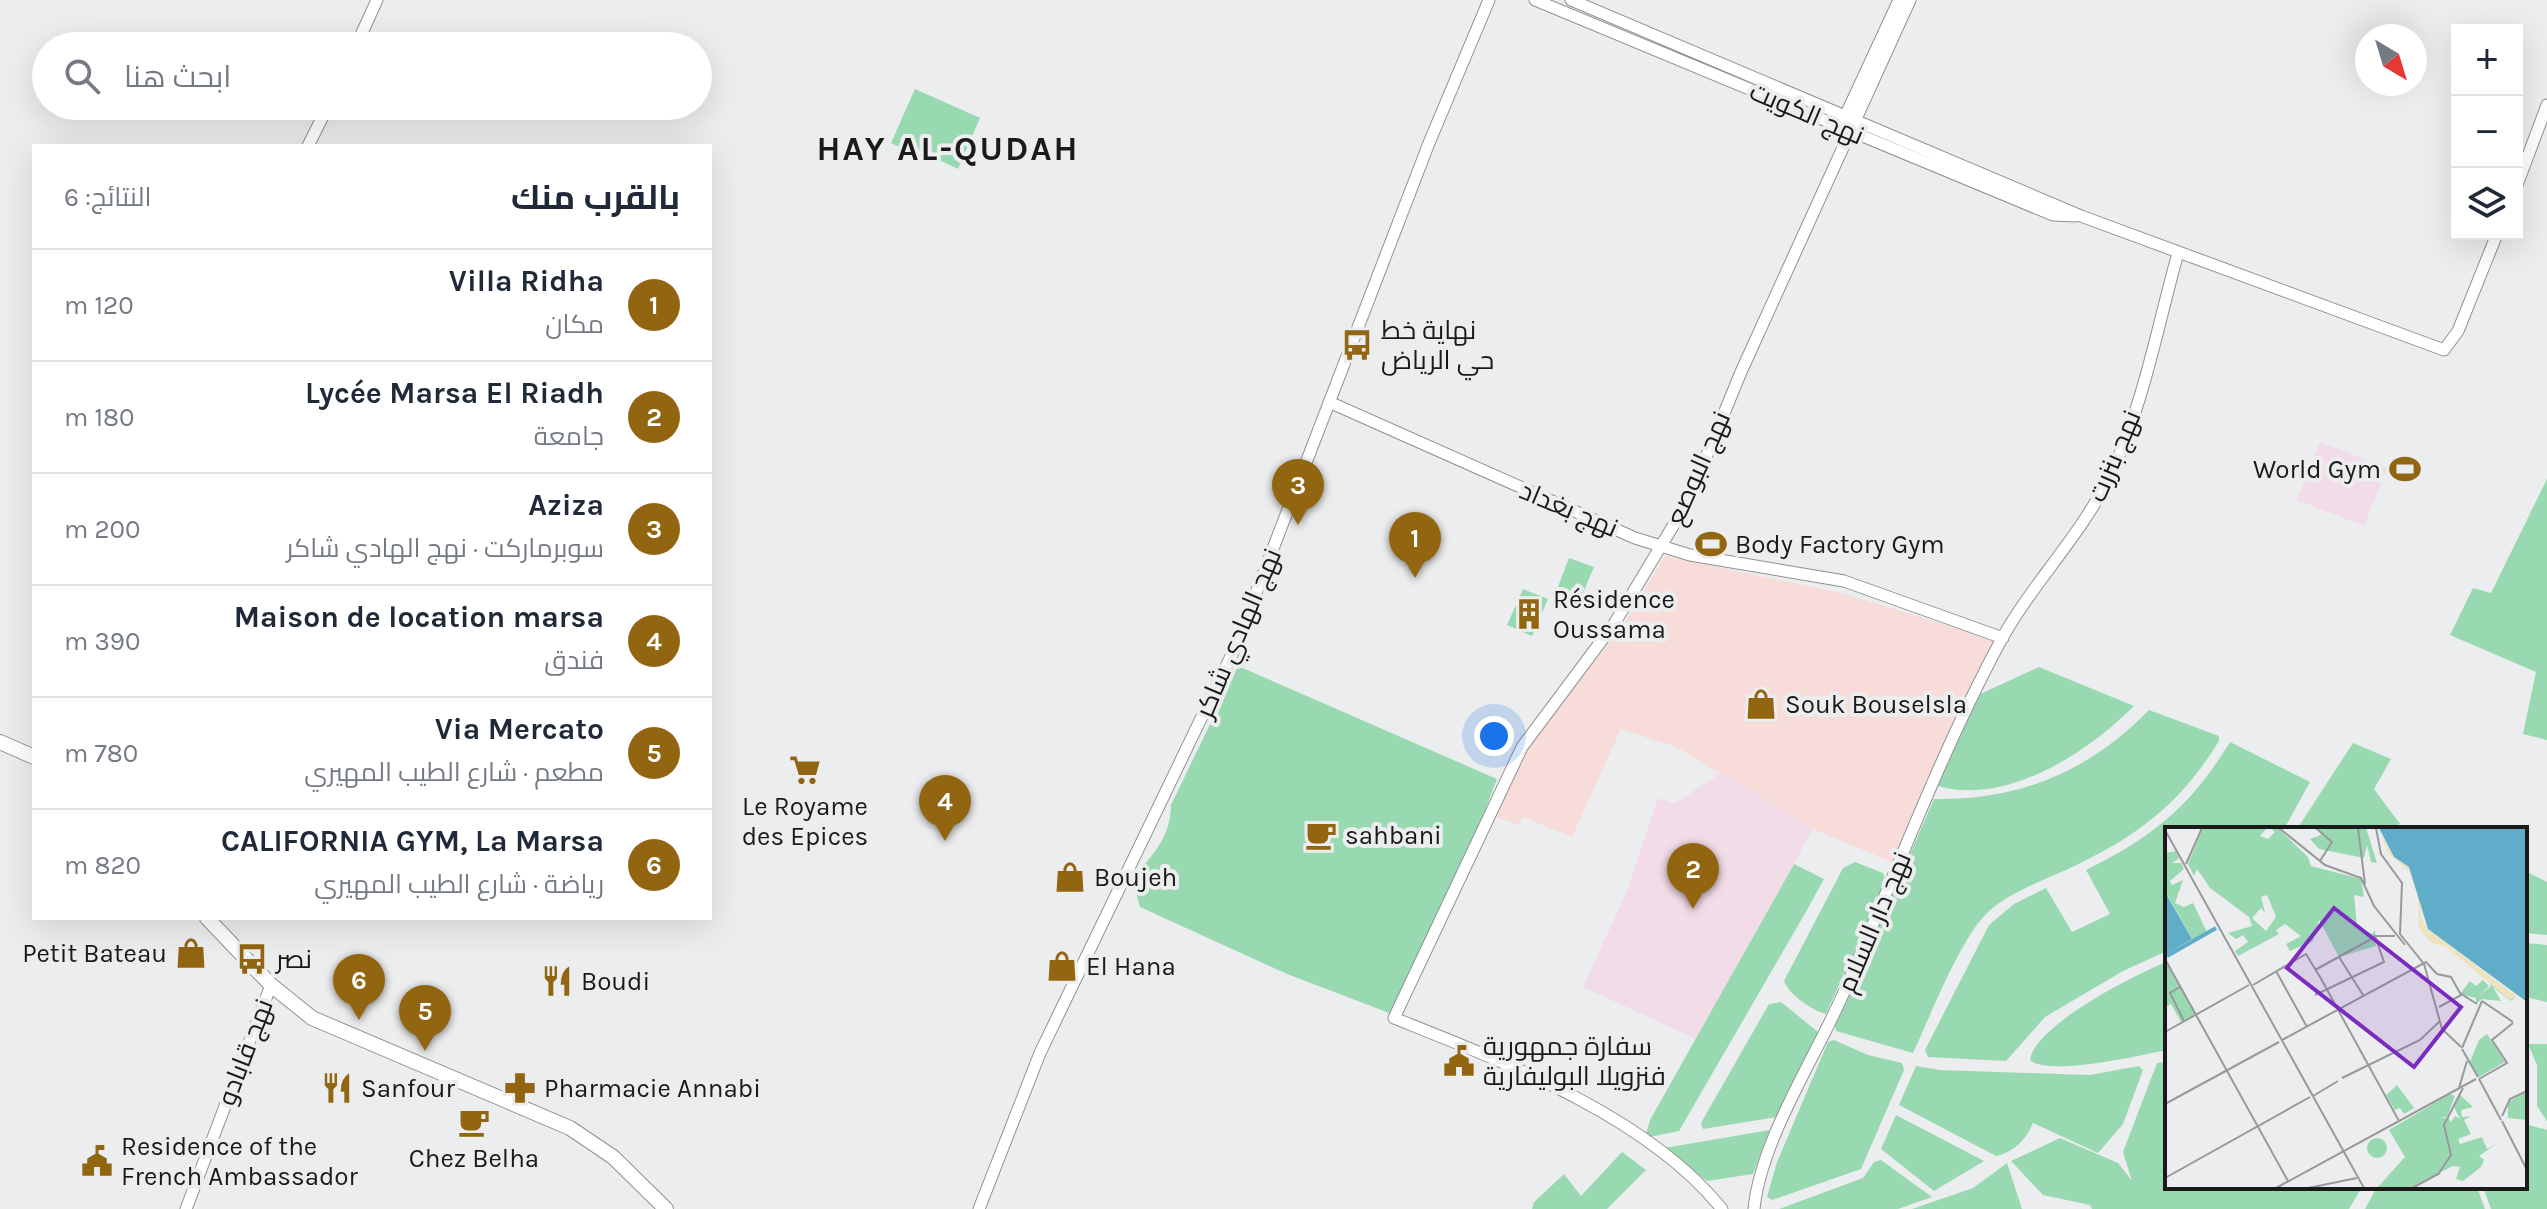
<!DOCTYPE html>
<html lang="ar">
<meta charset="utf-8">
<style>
body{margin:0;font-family:Karla,Cairo,sans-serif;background:#f6f6f7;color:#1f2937;direction:rtl}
.controls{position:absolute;right:24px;top:24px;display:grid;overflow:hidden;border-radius:0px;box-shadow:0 8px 32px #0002}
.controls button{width:72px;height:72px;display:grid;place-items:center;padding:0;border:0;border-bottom:2px solid #e0e1e3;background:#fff;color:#1f2937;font:40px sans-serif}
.compass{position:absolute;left:2355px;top:24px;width:72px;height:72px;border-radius:50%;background:#fff;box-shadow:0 8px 32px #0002;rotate:142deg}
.you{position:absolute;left:1494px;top:736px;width:28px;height:28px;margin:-20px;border:6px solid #fff;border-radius:50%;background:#1a73e8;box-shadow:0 0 0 12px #1a73e833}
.badge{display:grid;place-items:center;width:52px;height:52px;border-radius:50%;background:#926511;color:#fff;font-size:26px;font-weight:700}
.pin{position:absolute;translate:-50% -66px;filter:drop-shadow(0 2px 4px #0008)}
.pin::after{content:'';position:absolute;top:42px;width:28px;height:24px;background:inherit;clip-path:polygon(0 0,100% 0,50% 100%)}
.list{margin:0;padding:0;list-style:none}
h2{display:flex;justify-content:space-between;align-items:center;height:104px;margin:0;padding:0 32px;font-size:34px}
h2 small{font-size:26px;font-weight:400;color:#747a83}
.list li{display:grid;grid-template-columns:52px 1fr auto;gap:24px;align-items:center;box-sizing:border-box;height:112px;padding:0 32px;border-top:2px solid #e0e1e3}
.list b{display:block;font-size:30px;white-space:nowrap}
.list p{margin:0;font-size:26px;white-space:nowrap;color:#747a83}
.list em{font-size:26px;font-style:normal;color:#747a83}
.icon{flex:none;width:44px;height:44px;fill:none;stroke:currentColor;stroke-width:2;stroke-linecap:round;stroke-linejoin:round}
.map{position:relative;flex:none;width:2547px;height:1209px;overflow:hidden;direction:ltr}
.search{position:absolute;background:#fff;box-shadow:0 8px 32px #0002;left:32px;top:32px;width:680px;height:88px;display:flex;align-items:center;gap:20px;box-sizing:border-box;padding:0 28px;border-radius:44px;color:#747a83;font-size:30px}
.panel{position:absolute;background:#fff;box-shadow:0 8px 32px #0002;left:32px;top:144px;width:680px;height:776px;border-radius:0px;direction:rtl}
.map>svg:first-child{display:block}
.commercial{fill:#f7dcd9}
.education{fill:#f2dce8}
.green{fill:#99d9b2}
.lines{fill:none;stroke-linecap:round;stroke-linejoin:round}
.minor-casing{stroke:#909192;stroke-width:13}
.major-casing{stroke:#909192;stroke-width:16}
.minor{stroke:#fff;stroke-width:11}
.major{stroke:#fff;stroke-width:14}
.labels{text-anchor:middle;stroke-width:8;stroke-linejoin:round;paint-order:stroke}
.street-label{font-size:26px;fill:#1a1a1b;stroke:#ecedee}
.poi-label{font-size:26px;fill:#1a1a1b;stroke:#ecedee;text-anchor:start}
.district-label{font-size:34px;font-weight:bold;letter-spacing:2px;fill:#1a1a1b;stroke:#ecedee}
.inset-river{fill:none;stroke:#5fadc8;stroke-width:4}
.inset-road{fill:none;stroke:#98999a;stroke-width:2}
.view{fill:#7b2cbf;fill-opacity:0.15;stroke:#7b2cbf;stroke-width:4}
.inset-edge{fill:none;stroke:#1a1a1b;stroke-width:4}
</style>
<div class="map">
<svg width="2547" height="1209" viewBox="0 0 2547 1209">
<rect width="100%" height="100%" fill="#ecedee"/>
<path class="commercial" d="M 1665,556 L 1845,594 L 1994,640 L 1949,731 L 1892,862 L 1813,829 L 1676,747 L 1621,729 L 1572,837 L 1523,817 L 1519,825 L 1496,817 L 1527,747 L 1622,627 Z"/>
<path class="education" d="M 2320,442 L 2387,468 L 2364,526 L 2297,500 Z
M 1722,772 L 1813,829 L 1696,1039 L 1583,987 L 1627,891 L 1658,798 L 1674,804 Z"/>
<path class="green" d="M 915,89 L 980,118 L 958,169 L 910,146 L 907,151 L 891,143 Z
M 2547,479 L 2547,740 L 2523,734 L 2536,672 L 2450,635 L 2473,588 L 2491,593 Z
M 1569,558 L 1594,567 L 1579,602 L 1556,592 Z
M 1523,589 L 1548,599 L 1532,636 L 1507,625 Z
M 1238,666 L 1497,779 L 1471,847 L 1392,1014 L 1287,974 L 1140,907 L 1132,880 C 1151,856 1171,838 1171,805 Z
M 2039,667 L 2134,706 C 2088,752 2007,806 1938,786 L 1978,695 Z
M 2149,710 L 2219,736 L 2219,741 C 2179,806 2136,837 2068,869 C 2042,881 2008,893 1987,913 C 1960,939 1930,1017 1913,1053 L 1836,1031 L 1835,1026 L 1934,799 C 2019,801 2090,771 2149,710 Z
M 2230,742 L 2310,782 L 2284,829 L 2167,829 L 2167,951 L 2123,971 L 2045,1017 L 2006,1061 L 1928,1057 L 1925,1050 L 1989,925 L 2014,904 L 2046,888 L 2072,932 L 2110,914 L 2086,870 C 2153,837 2191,806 2230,742 Z
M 2353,743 L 2391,759 L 2374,789 L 2400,824 L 2380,829 L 2297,829 Z
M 1855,862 L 1883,873 L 1886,880 L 1826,1014 C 1812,1010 1789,995 1784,981 L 1843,868 Z
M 1794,864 L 1824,879 L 1807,910 L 1679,1131 L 1645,1138 L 1650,1120 Z
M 2525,871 L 2547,882 L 2547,935 L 2525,933 Z
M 2525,943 L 2547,945 L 2547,1002 L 2525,997 Z
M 2167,962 L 2167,1050 C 2141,1055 2049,1077 2030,1060 C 2034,1026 2135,974 2167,962 Z
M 1781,1002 L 1818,1032 L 1777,1117 L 1703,1129 L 1701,1123 L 1769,1004 Z
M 1834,1040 L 1868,1055 L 1902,1063 L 1904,1070 L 1861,1169 L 1772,1200 L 1767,1197 L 1777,1162 L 1828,1042 Z
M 2528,1044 L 2547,1044 L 2547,1121 L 2537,1106 L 2537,1065 Z
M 2167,1062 L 2167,1187 L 2362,1187 L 2349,1209 L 2092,1209 L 2090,1205 L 2043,1195 L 2011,1161 L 2060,1138 L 2118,1163 L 2132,1181 L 2123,1152 L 2157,1063 Z
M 1916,1066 L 1940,1070 L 2090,1075 L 2139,1066 L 2143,1070 L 2123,1124 L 2098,1153 L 2033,1123 C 2026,1140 2014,1152 1996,1156 L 1899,1105 Z
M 1896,1115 L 1984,1161 L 1934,1191 L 1881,1149 Z
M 2525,1124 L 2547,1130 L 2547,1209 L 2491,1209 L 2483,1187 L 2525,1187 Z
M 1770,1130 L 1753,1174 L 1707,1181 L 1664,1148 Z
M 1622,1152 L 1646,1170 L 1607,1209 L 1532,1209 L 1534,1202 L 1564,1174 L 1581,1196 Z
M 1881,1160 L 1932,1197 L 1898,1209 L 1779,1209 L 1863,1178 L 1874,1162 Z
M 2007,1163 L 2022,1209 L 1912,1209 L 1973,1188 Z
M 2377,1187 L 2477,1187 L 2485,1209 L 2365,1209 Z"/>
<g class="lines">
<defs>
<path id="minor" d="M 1535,0 L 2053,215 L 2076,216
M 1571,0 L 2081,216 L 2444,350 L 2458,331 L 2497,234
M 356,46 L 377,0
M 1842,123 L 1899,0
M 308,146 L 328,106
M 2517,185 L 2547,105
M 1329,402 L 1635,538 L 1690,555 L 1844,581 L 2003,638
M 186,1209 L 271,985
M 979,1209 L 1040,1053 L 1234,650 L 1429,143 L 1489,0
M 1722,1209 C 1646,1115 1504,1062 1394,1018 L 1522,747 L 1614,624 L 1688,501 L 1741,372 L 1910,0
M 1754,1209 C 1761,1139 1816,1057 1844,992 C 1895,876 1939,756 1999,644 C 2030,586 2079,538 2109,478 C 2143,408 2157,328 2178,253"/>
<path id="major" d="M 0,742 L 34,757
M 207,918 L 271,985 L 312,1018 L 570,1128 L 613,1157 L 666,1209"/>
</defs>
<use href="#minor" class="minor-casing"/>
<use href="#major" class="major-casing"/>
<use href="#minor" class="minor"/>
<use href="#major" class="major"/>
</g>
<defs>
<symbol id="bus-bare" viewBox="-9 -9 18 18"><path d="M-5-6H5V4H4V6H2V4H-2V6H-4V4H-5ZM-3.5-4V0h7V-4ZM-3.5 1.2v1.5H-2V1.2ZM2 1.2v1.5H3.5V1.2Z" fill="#926511" stroke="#ecedee" stroke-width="2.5" paint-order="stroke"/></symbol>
<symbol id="stadium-bare" viewBox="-9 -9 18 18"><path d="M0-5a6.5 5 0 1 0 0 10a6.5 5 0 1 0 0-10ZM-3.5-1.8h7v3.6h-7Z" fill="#926511" stroke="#ecedee" stroke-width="2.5" paint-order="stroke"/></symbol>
<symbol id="building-bare" viewBox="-9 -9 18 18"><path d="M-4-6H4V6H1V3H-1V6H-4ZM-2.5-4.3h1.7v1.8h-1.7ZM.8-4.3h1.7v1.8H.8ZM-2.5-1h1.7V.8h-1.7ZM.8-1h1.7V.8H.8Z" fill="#926511" stroke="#ecedee" stroke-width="2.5" paint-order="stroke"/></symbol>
<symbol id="shop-bare" viewBox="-9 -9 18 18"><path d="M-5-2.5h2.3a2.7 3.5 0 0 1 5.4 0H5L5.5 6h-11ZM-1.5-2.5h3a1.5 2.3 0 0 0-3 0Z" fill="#926511" stroke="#ecedee" stroke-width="2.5" paint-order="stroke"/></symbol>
<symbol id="supermarket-bare" viewBox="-9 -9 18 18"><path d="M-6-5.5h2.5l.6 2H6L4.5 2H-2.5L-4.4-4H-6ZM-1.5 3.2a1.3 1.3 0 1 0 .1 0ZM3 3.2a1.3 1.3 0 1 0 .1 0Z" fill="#926511" stroke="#ecedee" stroke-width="2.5" paint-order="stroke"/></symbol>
<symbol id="cafe-bare" viewBox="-9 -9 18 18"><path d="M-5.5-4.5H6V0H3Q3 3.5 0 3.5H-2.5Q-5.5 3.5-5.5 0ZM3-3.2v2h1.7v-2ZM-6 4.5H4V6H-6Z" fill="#926511" stroke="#ecedee" stroke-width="2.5" paint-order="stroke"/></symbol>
<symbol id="restaurant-bare" viewBox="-9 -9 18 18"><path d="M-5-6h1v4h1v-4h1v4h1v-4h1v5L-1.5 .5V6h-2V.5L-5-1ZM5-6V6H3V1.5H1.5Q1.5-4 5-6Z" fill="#926511" stroke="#ecedee" stroke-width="2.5" paint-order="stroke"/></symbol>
<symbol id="civic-bare" viewBox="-9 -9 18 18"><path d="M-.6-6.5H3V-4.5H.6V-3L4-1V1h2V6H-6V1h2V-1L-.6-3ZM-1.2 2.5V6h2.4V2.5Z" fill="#926511" stroke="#ecedee" stroke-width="2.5" paint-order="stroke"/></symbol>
<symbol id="pharmacy-bare" viewBox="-9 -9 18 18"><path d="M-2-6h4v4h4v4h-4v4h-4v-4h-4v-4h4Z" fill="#926511" stroke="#ecedee" stroke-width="2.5" paint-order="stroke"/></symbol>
</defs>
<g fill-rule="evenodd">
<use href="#bus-bare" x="1335" y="323" width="44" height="44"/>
<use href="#stadium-bare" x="2383" y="447" width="44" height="44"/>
<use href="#stadium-bare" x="1689" y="522" width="44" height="44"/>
<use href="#building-bare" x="1507" y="592" width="44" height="44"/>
<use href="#shop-bare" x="1739" y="682" width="44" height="44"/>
<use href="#supermarket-bare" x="783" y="748" width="44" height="44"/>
<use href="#cafe-bare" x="1299" y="813" width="44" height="44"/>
<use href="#shop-bare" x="1048" y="855" width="44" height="44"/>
<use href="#shop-bare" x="169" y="931" width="44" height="44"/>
<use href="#bus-bare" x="230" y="937" width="44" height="44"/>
<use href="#shop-bare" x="1040" y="944" width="44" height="44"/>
<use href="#restaurant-bare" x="535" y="959" width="44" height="44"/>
<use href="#civic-bare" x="1437" y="1039" width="44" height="44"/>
<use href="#restaurant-bare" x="315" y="1066" width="44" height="44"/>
<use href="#pharmacy-bare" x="498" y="1066" width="44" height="44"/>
<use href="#cafe-bare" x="452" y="1100" width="44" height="44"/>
<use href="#civic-bare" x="75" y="1139" width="44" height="44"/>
</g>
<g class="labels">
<g class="street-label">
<text transform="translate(1807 113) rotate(23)" y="9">نهج الكويت</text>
<text transform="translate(2114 456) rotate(-67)" y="9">نهج بنزرت</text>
<text transform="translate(1698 468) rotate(-66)" y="9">نهج البوصع</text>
<text transform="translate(1569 509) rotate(23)" y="9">نهج بغداد</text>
<text transform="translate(1238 633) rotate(-67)" y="9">نهج الهادي شاكر</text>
<text transform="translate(1874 922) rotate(-67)" y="9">نهج دار السلام</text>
<text transform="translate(245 1052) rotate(-69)" y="9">نهج قابادو</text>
</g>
<g class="poi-label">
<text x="1381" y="339">نهاية خط<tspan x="1381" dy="30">حي الرياض</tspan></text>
<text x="2381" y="478" text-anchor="end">World Gym</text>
<text x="1735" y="553">Body Factory Gym</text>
<text x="1553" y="608">Résidence<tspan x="1553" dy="30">Oussama</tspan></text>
<text x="1785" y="713">Souk Bouselsla</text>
<text x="805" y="815" text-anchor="middle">Le Royame<tspan x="805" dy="30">des Epices</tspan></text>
<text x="1345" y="844">sahbani</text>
<text x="1094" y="886">Boujeh</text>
<text x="167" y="962" text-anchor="end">Petit Bateau</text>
<text x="276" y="968">نصر</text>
<text x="1086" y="975">El Hana</text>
<text x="581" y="990">Boudi</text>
<text x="1483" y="1055">سفارة جمهورية<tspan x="1483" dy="30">فنزويلا البوليفارية</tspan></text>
<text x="361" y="1097">Sanfour</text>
<text x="544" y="1097">Pharmacie Annabi</text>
<text x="121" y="1155">Residence of the<tspan x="121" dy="30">French Ambassador</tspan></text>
<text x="474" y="1167" text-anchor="middle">Chez Belha</text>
</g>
<g class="district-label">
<text x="948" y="160">HAY AL-QUDAH</text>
</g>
</g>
<g transform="translate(2165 827)">
<rect width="362" height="362" fill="#ecedee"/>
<path d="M 38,1 L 102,1 L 95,9 L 103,12 L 110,5 L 105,1 L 113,1 L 143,30 L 146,39 L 196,52 L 199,70 L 189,68 L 192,99 L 207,107 L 210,103 L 211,119 L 174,130 L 154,93 L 148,114 L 125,124 L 121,117 L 136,109 L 120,97 L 111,103 L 114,107 L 73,129 L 70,124 L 83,115 L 78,108 L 71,112 L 63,106 L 87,99 L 84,90 L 45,61 L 32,42 L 29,49 L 23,37 ZM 102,68 L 111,90 L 101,104 L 87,91 L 96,81 L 100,86 L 96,70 ZM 152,1 L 201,1 L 212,36 L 206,35 L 202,18 L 199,31 L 154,22 L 145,12 L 156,8 ZM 11,24 L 14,31 L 7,36 L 16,36 L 19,42 L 5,54 L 7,58 L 18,53 L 10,76 L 19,80 L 28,76 L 42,105 L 28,113 L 0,64 L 0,26 ZM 0,131 L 31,187 L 16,195 L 6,177 L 0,180 ZM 318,153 L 324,159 L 312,170 L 326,159 L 325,156 L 351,169 L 346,174 L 328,160 L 336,174 L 317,172 L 311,177 L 311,171 L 295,167 L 305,154 L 311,159 ZM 322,207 L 340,235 L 314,250 L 305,235 L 314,213 ZM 232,258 L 249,281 L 239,287 L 235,281 L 230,283 L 221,268 ZM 362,265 L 362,293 L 343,291 L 343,275 ZM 285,267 L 290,269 L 282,290 L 275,290 L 281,291 L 278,306 L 283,290 L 286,295 L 290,289 L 295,292 L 289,280 L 294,267 L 308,280 L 296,283 L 297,290 L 306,289 L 299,293 L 306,307 L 293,312 L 295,317 L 317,310 L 322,322 L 331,317 L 314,329 L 319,333 L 316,340 L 298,354 L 291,352 L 295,340 L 288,339 L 244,361 L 212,361 L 240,330 L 224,303 ZM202 321a10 10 0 1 1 20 0a10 10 0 1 1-20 0Z" fill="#99d9b2" fill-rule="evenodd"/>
<path d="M 215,6 L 229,30 L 244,40 L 255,67 L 256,91 L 263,102 L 351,169 L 345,173 L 281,120 L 265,115 L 254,101 L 253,67 L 244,44 L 223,26 Z" fill="#ede3be"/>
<path d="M 214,1 L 362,1 L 362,175 L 263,102 L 244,40 L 229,30 ZM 0,65 L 27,112 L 0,128 Z" fill="#5fadc8"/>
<path class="inset-river" d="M 2,129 L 51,101"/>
<path class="inset-road" d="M 114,1 L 160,38 L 196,51 L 209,79 L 240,118M 151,1 L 167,15 L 155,34M 193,1 L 200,57M 211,1 L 216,27 L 237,56 L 235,107 L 259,137 L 277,202 L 296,220M 0,3 L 199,361M 21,37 L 37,1M 174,130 L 198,168M 0,132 L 123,354M 150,143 L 210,110M 111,144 L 142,200M 154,148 L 234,294M 88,158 L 141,127 L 155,150M 15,160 L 5,166 L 19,194M 150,168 L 219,135 L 210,109 L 230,109M 317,174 L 348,195M 274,180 L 298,167M 0,205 L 84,158M 117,213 L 261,135 L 272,147 L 286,150 L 295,166 L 312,177M 297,221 L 317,174M 297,222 L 313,250M 177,251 L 255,213 L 275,194M 314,252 L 342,236 L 327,213 L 348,196M 314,252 L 336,293M 294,261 L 302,234M 148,269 L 173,254M 0,277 L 114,215M 337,289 L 345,272 L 362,264M 337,294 L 362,343M 274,346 L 286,328 L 279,298 L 298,261M 0,351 L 145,270M 111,361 L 311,252M 143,361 L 192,351M 247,361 L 275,346"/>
<path class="view" d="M 169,81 L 296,180 L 249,240 L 122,141 Z"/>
<rect width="362" height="362" class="inset-edge"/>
</g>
</svg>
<div class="controls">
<button>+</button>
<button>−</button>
<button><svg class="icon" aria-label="layers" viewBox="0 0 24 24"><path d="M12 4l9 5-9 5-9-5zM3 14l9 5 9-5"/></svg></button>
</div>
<svg class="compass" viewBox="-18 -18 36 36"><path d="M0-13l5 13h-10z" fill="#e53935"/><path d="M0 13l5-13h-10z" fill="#747a83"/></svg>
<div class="you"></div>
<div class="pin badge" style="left:1415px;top:578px">1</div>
<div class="pin badge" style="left:1693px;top:909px">2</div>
<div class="pin badge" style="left:1298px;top:525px">3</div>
<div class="pin badge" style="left:945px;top:841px">4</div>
<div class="pin badge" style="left:425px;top:1051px">5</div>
<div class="pin badge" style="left:359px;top:1020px">6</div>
<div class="search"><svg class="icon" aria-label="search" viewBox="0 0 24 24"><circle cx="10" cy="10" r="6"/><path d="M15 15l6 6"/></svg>ابحث هنا</div>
<section class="panel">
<h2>بالقرب منك<small>النتائج: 6</small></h2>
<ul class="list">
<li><span class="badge">1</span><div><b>Villa Ridha</b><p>مكان</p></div><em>120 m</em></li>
<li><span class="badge">2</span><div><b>Lycée Marsa El Riadh</b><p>جامعة</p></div><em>180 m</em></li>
<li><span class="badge">3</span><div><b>Aziza</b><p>سوبرماركت · نهج الهادي شاكر</p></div><em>200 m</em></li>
<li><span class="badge">4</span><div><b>Maison de location marsa</b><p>فندق</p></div><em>390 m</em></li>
<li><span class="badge">5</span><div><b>Via Mercato</b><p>مطعم · شارع الطيب المهيري</p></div><em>780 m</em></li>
<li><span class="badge">6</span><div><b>CALIFORNIA GYM, La Marsa</b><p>رياضة · شارع الطيب المهيري</p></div><em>820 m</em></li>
</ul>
</section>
</div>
